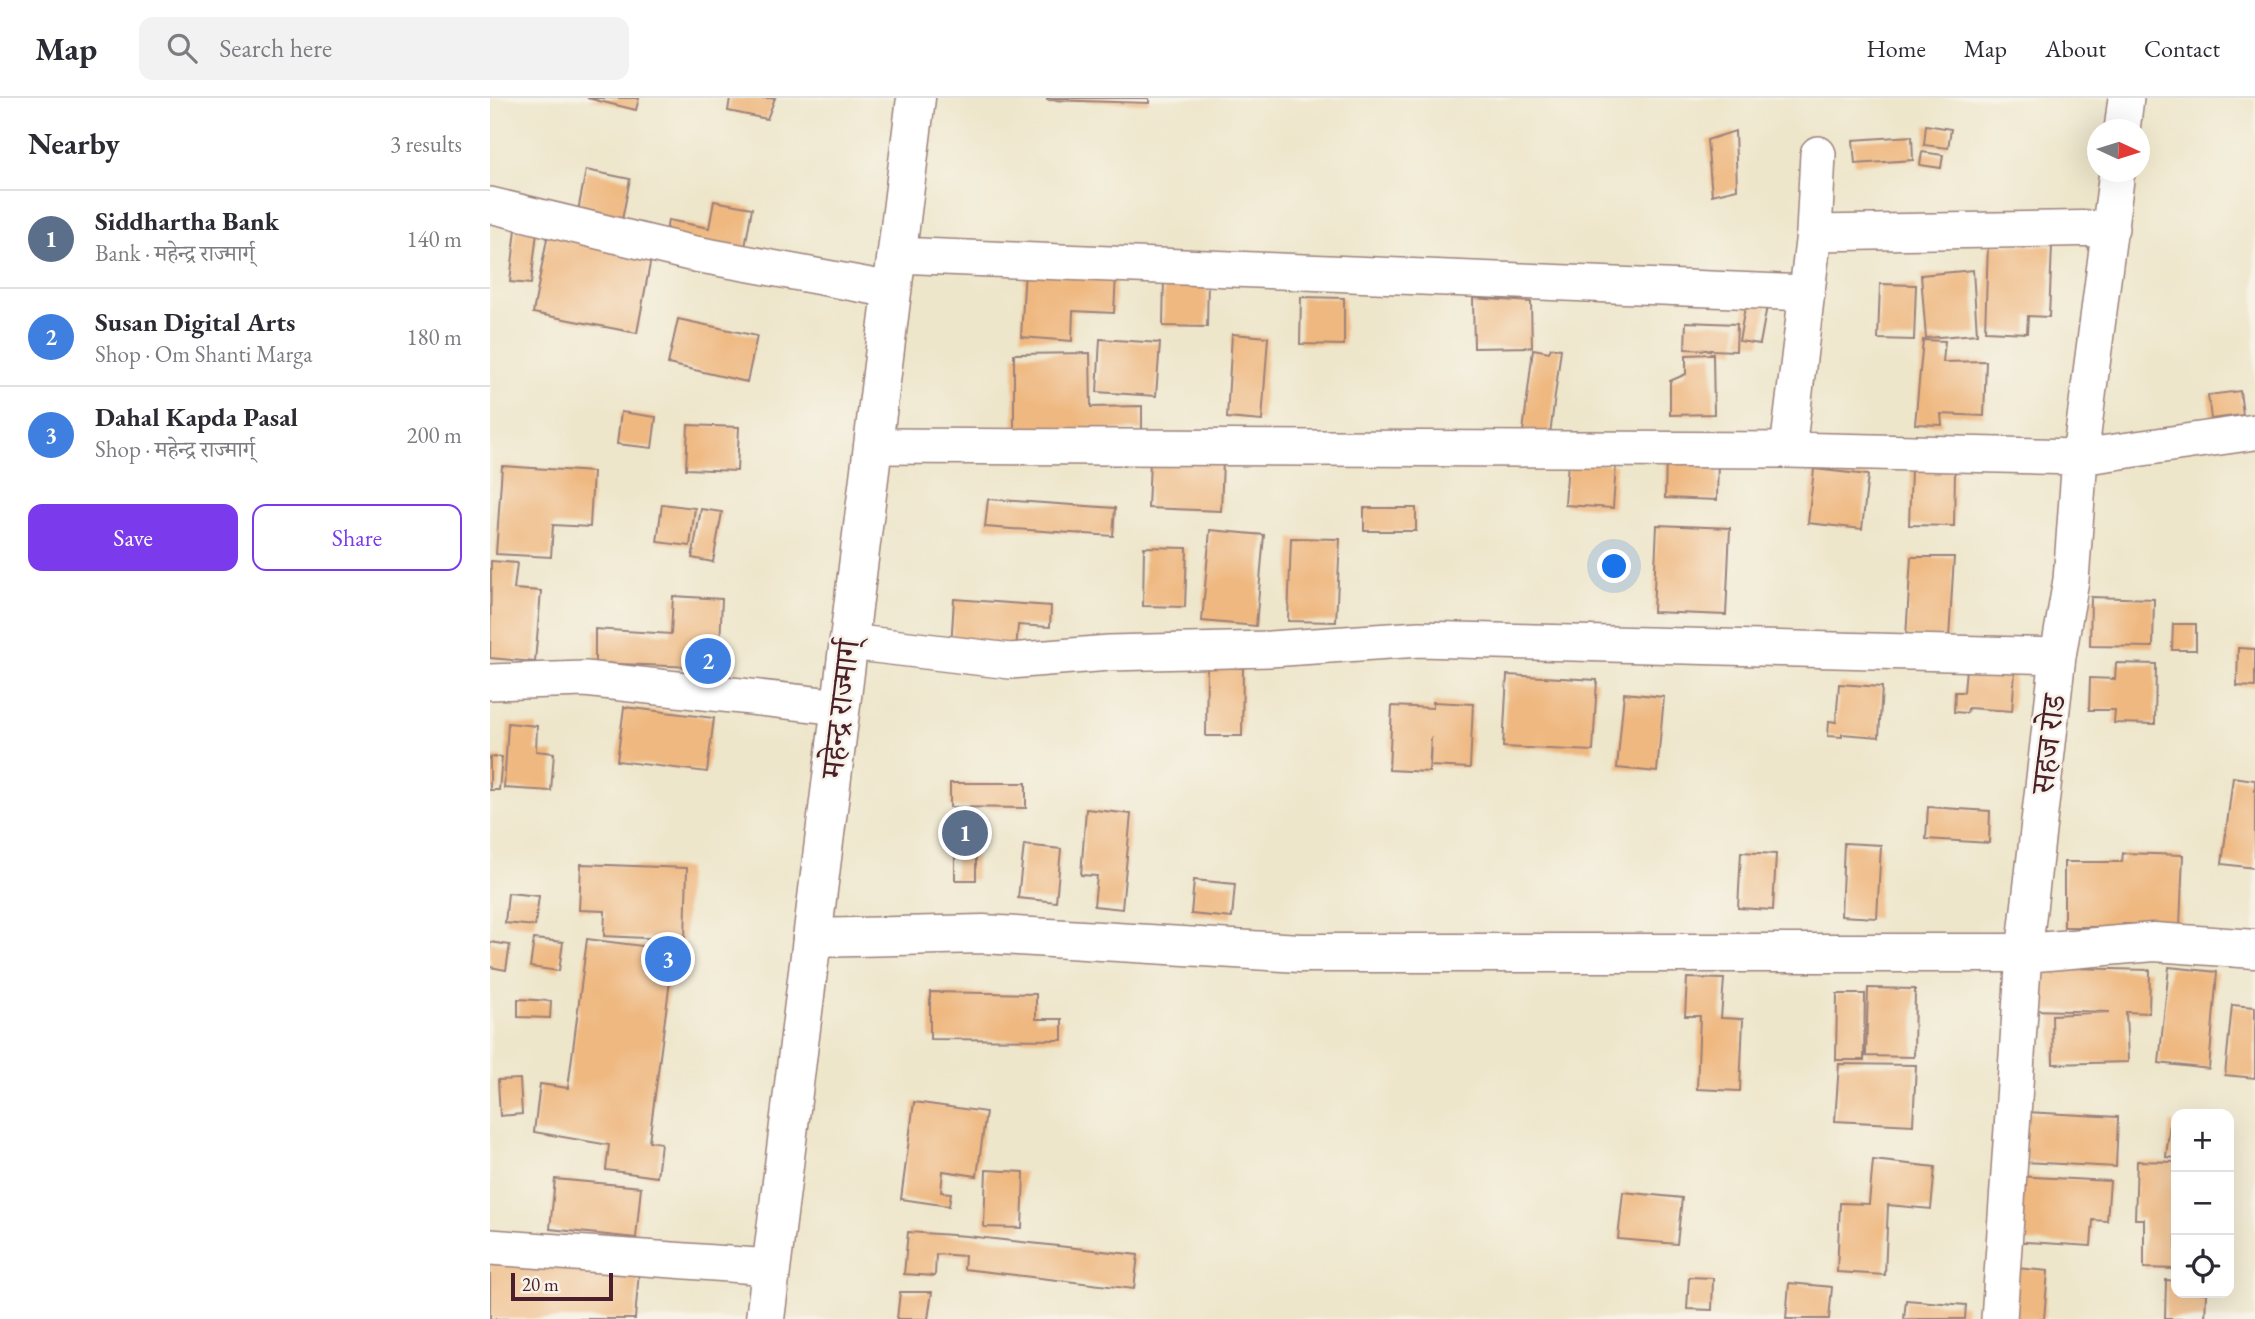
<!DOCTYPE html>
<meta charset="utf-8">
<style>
body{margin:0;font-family:"EB Garamond","Noto Serif Devanagari",serif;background:#f2f2f3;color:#2b2b33}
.controls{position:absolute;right:21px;bottom:21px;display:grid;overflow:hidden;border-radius:14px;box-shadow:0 7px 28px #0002}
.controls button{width:63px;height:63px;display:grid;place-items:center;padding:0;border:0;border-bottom:2px solid #e1e1e2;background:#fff;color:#2b2b33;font:35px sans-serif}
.compass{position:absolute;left:1597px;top:21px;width:63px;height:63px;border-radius:50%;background:#fff;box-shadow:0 7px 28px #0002;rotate:94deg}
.scale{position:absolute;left:21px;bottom:18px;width:102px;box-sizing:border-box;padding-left:7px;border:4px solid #4a1f2b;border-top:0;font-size:19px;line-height:24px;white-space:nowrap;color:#4a1f2b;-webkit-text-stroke:5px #f7f3e8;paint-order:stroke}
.you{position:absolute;left:1125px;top:469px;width:24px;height:24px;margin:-18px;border:5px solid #fff;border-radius:50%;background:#1a73e8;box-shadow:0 0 0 10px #1a73e833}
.badge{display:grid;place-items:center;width:46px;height:46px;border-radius:50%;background:#7c3aed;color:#fff;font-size:23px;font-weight:700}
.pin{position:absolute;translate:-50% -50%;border:4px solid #fff;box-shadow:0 2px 7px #0006}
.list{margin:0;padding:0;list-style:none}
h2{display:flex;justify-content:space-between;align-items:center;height:91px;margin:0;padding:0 28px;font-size:30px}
h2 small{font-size:23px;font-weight:400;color:#7c7c81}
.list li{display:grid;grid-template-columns:46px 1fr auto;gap:21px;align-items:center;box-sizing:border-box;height:98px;padding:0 28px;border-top:2px solid #e1e1e2}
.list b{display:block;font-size:26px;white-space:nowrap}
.list p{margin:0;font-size:23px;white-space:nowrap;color:#7c7c81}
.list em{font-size:23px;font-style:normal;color:#7c7c81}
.actions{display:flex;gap:14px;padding:21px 28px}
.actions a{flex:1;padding:16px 0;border:2px solid #7c3aed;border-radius:14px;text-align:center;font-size:24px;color:#7c3aed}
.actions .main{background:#7c3aed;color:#fff}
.icon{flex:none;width:38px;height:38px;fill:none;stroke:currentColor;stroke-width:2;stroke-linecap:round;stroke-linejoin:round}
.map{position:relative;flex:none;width:1765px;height:1221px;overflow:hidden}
header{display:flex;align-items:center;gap:42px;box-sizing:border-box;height:98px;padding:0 35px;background:#fff;border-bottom:2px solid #e1e1e2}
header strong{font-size:33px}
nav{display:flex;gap:38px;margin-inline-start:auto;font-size:24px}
.search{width:490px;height:63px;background:#f2f2f3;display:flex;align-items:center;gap:18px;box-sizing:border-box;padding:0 24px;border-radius:14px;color:#7c7c81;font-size:26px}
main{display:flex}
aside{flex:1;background:#fff}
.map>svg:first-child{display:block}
.building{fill:#efb880}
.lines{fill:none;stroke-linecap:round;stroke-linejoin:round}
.minor-casing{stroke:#9c827b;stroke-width:38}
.secondary-casing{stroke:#9c827b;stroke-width:41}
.trunk-casing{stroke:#9c827b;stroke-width:41}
.minor{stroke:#fff;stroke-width:35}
.secondary{stroke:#fff;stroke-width:38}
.trunk{stroke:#fff;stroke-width:38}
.labels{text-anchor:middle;stroke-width:5;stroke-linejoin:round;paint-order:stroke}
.street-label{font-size:32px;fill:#4a1f2b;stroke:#f7f3e8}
</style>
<header>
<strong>Map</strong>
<div class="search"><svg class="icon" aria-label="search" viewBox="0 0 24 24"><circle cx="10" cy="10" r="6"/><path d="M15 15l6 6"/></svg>Search here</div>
<nav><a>Home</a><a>Map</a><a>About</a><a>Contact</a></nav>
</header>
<main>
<aside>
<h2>Nearby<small>3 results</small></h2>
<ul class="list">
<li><span class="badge" style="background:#5c6f8a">1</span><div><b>Siddhartha Bank</b><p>Bank · महेन्द्र राज्मार्ग्</p></div><em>140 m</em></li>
<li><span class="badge" style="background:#3f7fe0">2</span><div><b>Susan Digital Arts</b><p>Shop · Om Shanti Marga</p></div><em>180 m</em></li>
<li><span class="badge" style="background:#3f7fe0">3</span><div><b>Dahal Kapda Pasal</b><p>Shop · महेन्द्र राज्मार्ग्</p></div><em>200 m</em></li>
</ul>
<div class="actions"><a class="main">Save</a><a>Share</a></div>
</aside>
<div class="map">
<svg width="1765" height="1221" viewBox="0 0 1765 1221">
<rect width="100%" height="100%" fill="#f7f3e8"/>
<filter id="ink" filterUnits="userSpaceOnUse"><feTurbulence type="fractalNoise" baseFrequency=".0143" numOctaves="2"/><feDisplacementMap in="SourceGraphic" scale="14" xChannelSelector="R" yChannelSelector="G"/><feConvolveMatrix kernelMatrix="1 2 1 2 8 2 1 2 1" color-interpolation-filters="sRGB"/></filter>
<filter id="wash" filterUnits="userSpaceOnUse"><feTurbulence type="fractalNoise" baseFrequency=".00686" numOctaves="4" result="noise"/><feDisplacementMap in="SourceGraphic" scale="28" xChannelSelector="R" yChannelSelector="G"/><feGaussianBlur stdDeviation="1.57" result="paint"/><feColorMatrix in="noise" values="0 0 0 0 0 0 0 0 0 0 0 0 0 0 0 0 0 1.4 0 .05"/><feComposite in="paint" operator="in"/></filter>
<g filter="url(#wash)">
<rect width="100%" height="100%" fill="#eee6cb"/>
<g id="blocks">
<path class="building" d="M 97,0 L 149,0 L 146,12 Z
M 240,0 L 285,0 L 277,21 L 238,13 Z
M 557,0 L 659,0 L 659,5 L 557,2 Z
M 1436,27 L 1461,31 L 1458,50 L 1434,47 Z
M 1245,33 L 1247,91 L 1222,97 L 1217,42 Z
M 1422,38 L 1423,62 L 1365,66 L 1363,42 Z
M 1432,54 L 1453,57 L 1451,70 L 1430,67 Z
M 96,72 L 140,81 L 132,122 L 88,113 Z
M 224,103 L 262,110 L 254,155 L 175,141 L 178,122 L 219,130 Z
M 26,131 L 47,134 L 41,186 L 20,184 Z
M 58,135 L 162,155 L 147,235 L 43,215 Z
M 1498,146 L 1562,148 L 1559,219 L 1538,218 L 1537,235 L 1495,233 Z
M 535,171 L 626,176 L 624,215 L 583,213 L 582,243 L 531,239 Z
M 1483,172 L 1487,236 L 1436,240 L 1431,177 Z
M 674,180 L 718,181 L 717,229 L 673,228 Z
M 1390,186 L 1426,187 L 1424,242 L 1388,241 Z
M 811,199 L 854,200 L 854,247 L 810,246 Z
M 983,200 L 1041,204 L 1042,249 L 984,250 Z
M 1256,204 L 1277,208 L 1270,246 L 1249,243 Z
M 188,221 L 267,238 L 257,284 L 178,266 Z
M 1196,224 L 1247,226 L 1246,253 L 1195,251 Z
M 742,236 L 778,239 L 772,323 L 737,320 Z
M 610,241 L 670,245 L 666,298 L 607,294 Z
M 1433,242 L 1455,243 L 1453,264 L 1496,263 L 1494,318 L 1451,316 L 1452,327 L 1425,326 Z
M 1061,250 L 1071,251 L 1060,337 L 1033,334 L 1043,251 L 1059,254 Z
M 600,255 L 601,309 L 652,308 L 652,332 L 524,334 L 524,256 Z
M 1223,256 L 1224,316 L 1180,317 L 1180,283 L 1196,276 L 1196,257 Z
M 1750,293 L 1753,317 L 1721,321 L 1718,297 Z
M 131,314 L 166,319 L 162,350 L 127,346 Z
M 198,327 L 249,329 L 247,373 L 196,371 Z
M 1176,359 L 1228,361 L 1227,402 L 1175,400 Z
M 660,363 L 733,363 L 731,413 L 658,410 Z
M 1078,363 L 1126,367 L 1123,410 L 1075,407 Z
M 12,368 L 103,374 L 100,429 L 63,427 L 61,459 L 6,456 Z
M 1324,371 L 1378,377 L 1372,431 L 1318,425 Z
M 1421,372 L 1465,373 L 1464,428 L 1419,427 Z
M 498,401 L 625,410 L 623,438 L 495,429 Z
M 172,406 L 205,410 L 200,448 L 167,444 Z
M 874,410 L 926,410 L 926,433 L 874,433 Z
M 211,411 L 232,414 L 223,464 L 202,460 Z
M 1167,427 L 1240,430 L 1236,517 L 1163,514 Z
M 720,432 L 774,437 L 766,528 L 712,523 Z
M 801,440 L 850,441 L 846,524 L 798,523 Z
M 654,449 L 697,450 L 695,509 L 653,508 Z
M 1421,459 L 1464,459 L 1459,540 L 1416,539 Z
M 1,463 L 27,465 L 24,491 L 51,493 L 45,564 L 0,560 Z
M 183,498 L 232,501 L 229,570 L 105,565 L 105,531 L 181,536 Z
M 1601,499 L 1664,501 L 1663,549 L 1600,548 Z
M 464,501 L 561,508 L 560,529 L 528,527 L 526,553 L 461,549 Z
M 1683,526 L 1706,526 L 1706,552 L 1682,552 Z
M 1748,550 L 1765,551 L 1765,589 L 1747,588 Z
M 1626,565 L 1666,566 L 1665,626 L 1624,625 L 1625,612 L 1599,612 L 1600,580 L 1625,581 Z
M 717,569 L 753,570 L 752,638 L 716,638 Z
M 1476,570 L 1525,574 L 1522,613 L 1478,610 L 1477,615 L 1464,614 L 1465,594 L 1474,594 Z
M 1017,577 L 1107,582 L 1103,653 L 1013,649 Z
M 1349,586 L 1392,589 L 1389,639 L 1352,636 L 1352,639 L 1338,638 L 1339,623 L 1346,624 Z
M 1134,595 L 1174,599 L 1167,674 L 1127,670 Z
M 943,604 L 983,606 L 980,670 L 940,668 L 941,639 L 939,674 L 899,672 L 902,608 L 943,610 Z
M 134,609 L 224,620 L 217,674 L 127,663 Z
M 18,625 L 47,628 L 46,653 L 64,655 L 61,693 L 14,690 Z
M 0,659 L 12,659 L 9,692 L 0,692 Z
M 1743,679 L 1765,682 L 1765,770 L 1732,766 Z
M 460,685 L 536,685 L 536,710 L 460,709 Z
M 1438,709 L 1500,713 L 1499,745 L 1436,741 Z
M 596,711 L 641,716 L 632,811 L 604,808 L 607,778 L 591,777 Z
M 1354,745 L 1391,747 L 1387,820 L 1351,818 Z
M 534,747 L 571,751 L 566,804 L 528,800 Z
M 1251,754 L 1286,756 L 1283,812 L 1248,810 Z
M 1633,755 L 1693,757 L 1690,828 L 1633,826 L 1633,829 L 1574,829 L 1574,764 L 1632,764 Z
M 465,757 L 486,757 L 486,782 L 465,782 Z
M 91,766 L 197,770 L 195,842 L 114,838 L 115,813 L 89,812 Z
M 704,782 L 745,786 L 742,820 L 701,816 Z
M 18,795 L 49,798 L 45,828 L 15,825 Z
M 44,841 L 73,844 L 69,873 L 40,869 Z
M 97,841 L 184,852 L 159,1043 L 171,1045 L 167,1079 L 116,1072 L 119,1047 L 44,1034 L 50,986 L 78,990 Z
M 0,844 L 20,847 L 16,872 L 0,869 Z
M 1542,869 L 1660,872 L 1659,915 L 1636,914 L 1638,964 L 1563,966 L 1562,917 L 1620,914 L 1541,912 Z
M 1679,869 L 1727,874 L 1719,971 L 1669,965 Z
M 1197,880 L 1234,881 L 1231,920 L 1253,921 L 1250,993 L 1207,991 L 1210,918 L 1195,918 Z
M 1378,890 L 1425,891 L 1424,959 L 1376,958 Z
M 440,894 L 546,896 L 546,921 L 572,921 L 572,942 L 440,941 Z
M 1347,896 L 1375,896 L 1374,962 L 1346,962 Z
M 28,901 L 61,903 L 60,920 L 28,919 Z
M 1742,907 L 1765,909 L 1765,980 L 1735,977 Z
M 1349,966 L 1426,967 L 1423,1027 L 1345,1023 Z
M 30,981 L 32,1016 L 10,1018 L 8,982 Z
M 424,1004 L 496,1014 L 487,1078 L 453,1073 L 451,1094 L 461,1095 L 459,1108 L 411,1101 Z
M 1536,1014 L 1628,1019 L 1626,1069 L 1533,1064 Z
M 1680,1025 L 1686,1026 L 1686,1060 L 1676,1059 Z
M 1383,1062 L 1445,1069 L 1441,1111 L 1398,1107 L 1395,1177 L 1347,1174 L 1350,1105 L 1379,1106 Z
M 1647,1063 L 1686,1064 L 1686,1171 L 1654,1170 L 1654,1121 L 1645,1121 Z
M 496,1072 L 534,1074 L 532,1130 L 494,1129 Z
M 1525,1078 L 1620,1083 L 1617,1123 L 1603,1122 L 1601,1148 L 1521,1143 Z
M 65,1081 L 151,1089 L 146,1140 L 60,1131 Z
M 1133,1094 L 1192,1100 L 1187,1146 L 1128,1141 Z
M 418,1134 L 477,1138 L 648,1157 L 644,1191 L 474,1171 L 475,1158 L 446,1156 L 445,1178 L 414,1176 Z
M 0,1161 L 149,1173 L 145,1221 L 0,1221 Z
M 1526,1170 L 1558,1173 L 1554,1221 L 1521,1221 Z
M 1199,1179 L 1223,1180 L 1222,1212 L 1197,1211 Z
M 1676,1182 L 1686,1183 L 1686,1195 L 1716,1195 L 1715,1221 L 1675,1221 Z
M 1299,1185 L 1342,1189 L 1339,1221 L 1296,1221 Z
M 410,1194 L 442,1194 L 438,1221 L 407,1221 Z
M 1416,1202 L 1476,1207 L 1475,1221 L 1414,1221 Z"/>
</g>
</g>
<g filter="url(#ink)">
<use href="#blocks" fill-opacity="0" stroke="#9c827b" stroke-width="2"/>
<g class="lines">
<defs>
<path id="minor" d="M 1632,32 L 1636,0
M 0,107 L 200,155 L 402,192
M 1324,135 L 1621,130
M 406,157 L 1317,195
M 382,348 L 1298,352 L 1590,359 L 1765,334
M 1298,352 L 1324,135 L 1328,56
M 359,544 L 520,563 L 619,555 L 780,551 L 929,541 L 1568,558
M 0,584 L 95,581 L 351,609
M 0,1149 L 281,1169
M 1509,1221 L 1534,855 L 1568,558 L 1581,482 L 1590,359 L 1627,74"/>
<path id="secondary" d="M 322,840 L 493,836 L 810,855 L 1534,855 L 1664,844 L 1765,851"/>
<path id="trunk" d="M 275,1221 L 426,0"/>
</defs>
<use href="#minor" class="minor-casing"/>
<use href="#secondary" class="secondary-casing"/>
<use href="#trunk" class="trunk-casing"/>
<use href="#minor" class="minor"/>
<use href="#secondary" class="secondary"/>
<use href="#trunk" class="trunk"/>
</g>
</g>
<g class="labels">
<g class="street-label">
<text transform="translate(350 611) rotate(-83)" y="11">महेन्द्र राज्मार्ग्</text>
<text transform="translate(1558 646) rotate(-83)" y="11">सहज रोड</text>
</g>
</g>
</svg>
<div class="controls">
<button>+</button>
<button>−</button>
<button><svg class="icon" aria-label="locate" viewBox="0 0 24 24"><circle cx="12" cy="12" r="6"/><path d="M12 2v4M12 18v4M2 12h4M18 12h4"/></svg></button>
</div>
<svg class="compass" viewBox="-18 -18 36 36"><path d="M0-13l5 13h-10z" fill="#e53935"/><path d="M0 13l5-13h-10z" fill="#7c7c81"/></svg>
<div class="scale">20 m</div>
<div class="you"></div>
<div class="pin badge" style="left:475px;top:735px;background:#5c6f8a">1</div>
<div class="pin badge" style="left:218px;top:563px;background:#3f7fe0">2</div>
<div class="pin badge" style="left:178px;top:861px;background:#3f7fe0">3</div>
</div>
</main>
